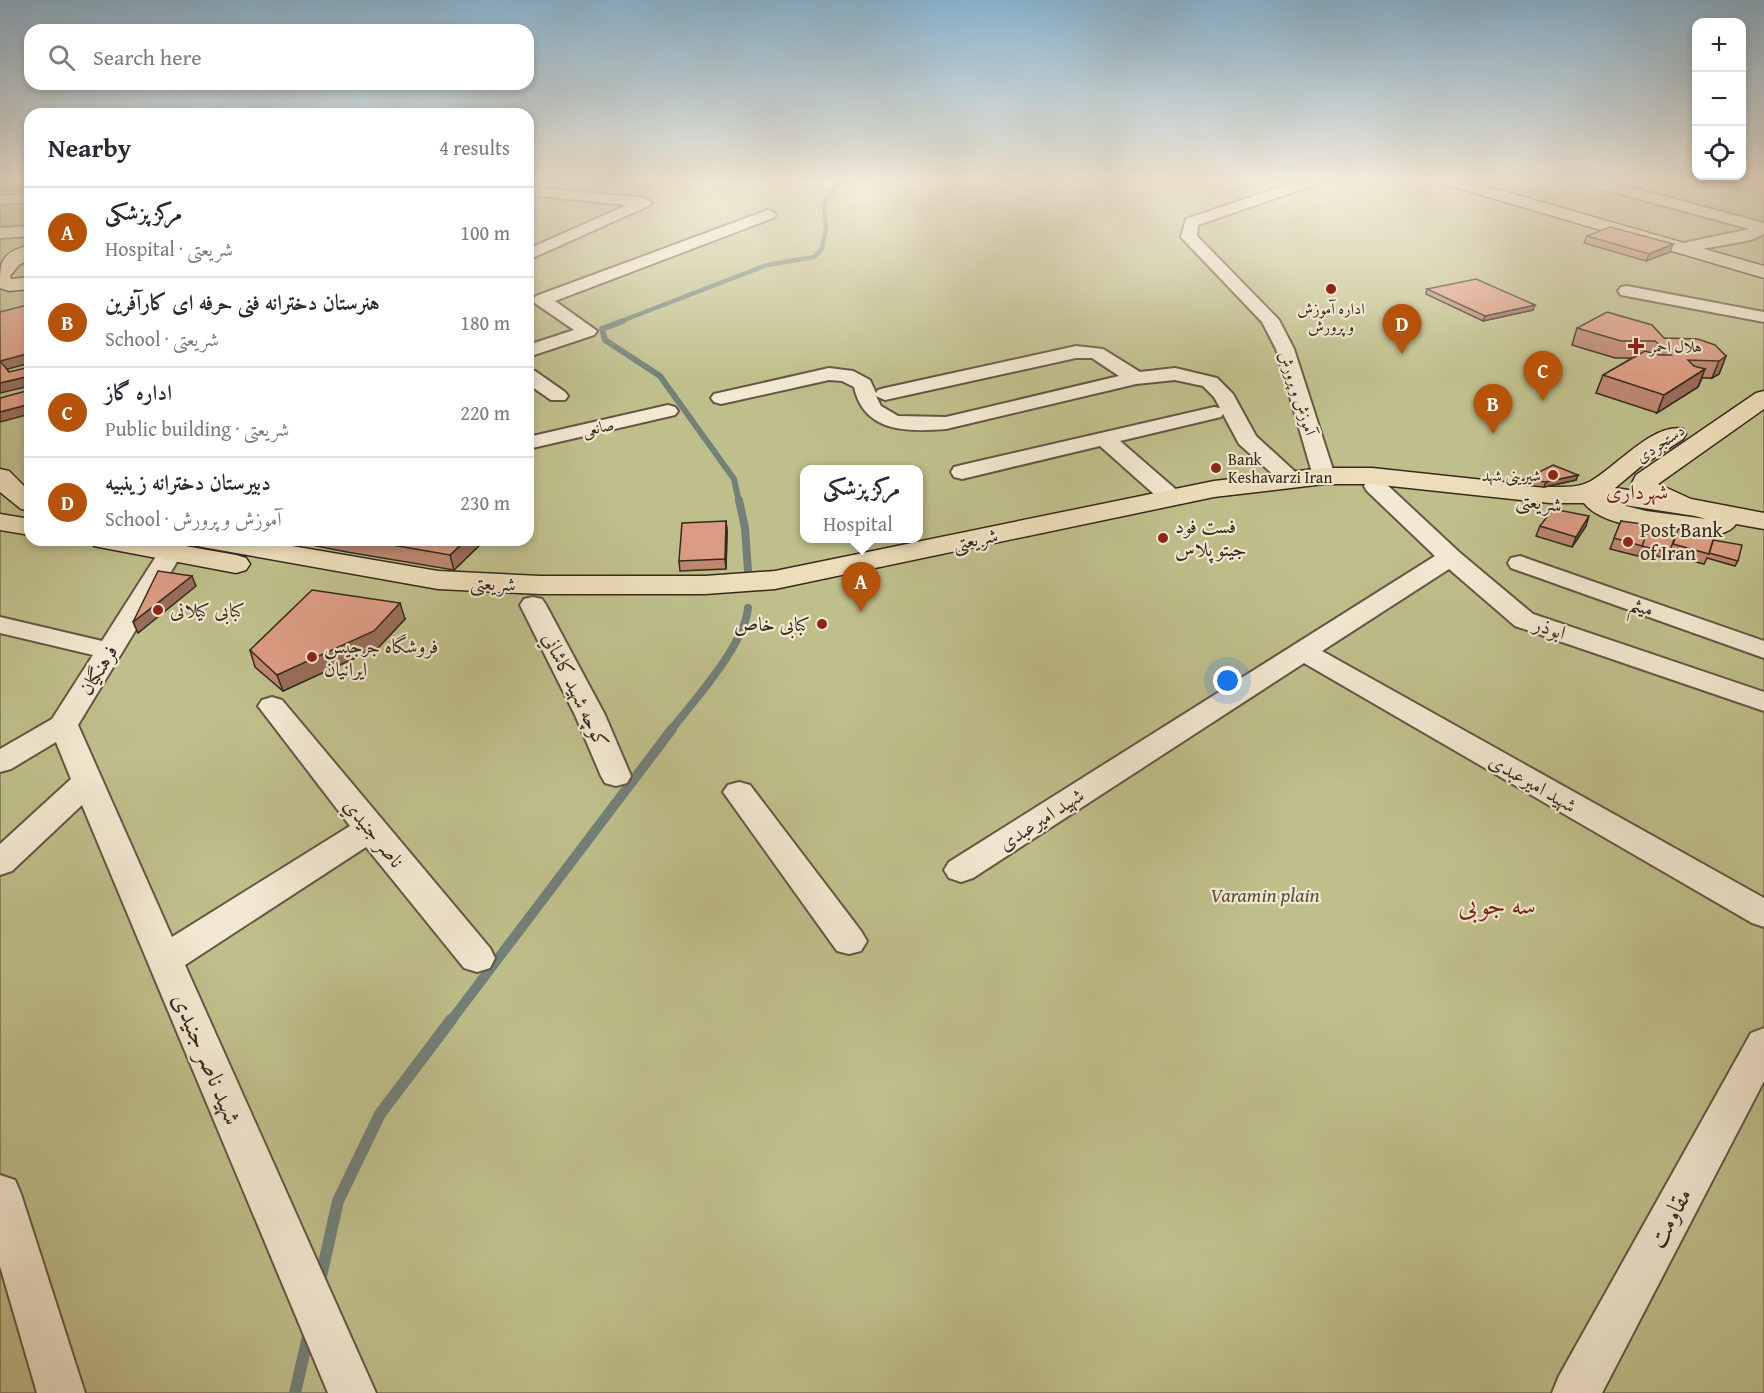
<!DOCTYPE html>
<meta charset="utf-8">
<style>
body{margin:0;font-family:"Gentium Book Plus",Amiri,serif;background:#f2f2f3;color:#2b2b33}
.controls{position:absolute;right:18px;top:18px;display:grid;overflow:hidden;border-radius:12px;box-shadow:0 3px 9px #0003}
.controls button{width:54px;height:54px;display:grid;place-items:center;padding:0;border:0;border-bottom:2px solid #e1e1e2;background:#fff;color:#2b2b33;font:30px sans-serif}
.you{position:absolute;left:1228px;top:681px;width:21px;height:21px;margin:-15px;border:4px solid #fff;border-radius:50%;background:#1a73e8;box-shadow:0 0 0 9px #1a73e833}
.badge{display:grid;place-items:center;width:39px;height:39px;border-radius:50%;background:#b45309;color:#fff;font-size:20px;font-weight:700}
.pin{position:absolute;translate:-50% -50px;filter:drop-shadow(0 2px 3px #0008)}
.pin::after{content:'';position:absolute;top:32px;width:21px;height:18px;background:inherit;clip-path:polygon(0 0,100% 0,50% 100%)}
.popup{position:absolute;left:800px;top:465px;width:123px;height:78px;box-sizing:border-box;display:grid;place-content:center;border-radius:12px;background:#fff;filter:drop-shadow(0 2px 4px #0005);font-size:20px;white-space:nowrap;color:#7c7c81}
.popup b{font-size:22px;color:#2b2b33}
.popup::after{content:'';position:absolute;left:50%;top:100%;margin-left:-12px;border:12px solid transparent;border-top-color:#fff}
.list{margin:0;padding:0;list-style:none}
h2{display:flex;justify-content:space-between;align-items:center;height:78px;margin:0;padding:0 24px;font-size:26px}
h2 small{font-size:20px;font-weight:400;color:#7c7c81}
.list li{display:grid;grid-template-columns:39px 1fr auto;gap:18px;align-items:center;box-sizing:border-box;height:90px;padding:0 24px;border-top:2px solid #e1e1e2}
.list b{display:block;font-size:22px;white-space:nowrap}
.list p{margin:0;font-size:20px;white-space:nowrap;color:#7c7c81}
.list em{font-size:20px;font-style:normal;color:#7c7c81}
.icon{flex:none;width:33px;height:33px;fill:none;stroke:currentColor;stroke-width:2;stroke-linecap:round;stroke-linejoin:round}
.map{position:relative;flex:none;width:1764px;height:1393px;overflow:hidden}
.search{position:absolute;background:#fff;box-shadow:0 3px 9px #0003;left:24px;top:24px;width:510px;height:66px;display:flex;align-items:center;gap:15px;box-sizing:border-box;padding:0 21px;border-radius:18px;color:#7c7c81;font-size:22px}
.panel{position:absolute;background:#fff;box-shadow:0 3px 9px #0003;left:24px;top:108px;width:510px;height:438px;border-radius:18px}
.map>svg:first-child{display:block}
.green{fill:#bfbf8b;stroke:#7a7454;stroke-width:1.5;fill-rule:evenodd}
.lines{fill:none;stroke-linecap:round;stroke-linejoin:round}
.stream-far4{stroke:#738079;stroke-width:4.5}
.stream-far3{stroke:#738079;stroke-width:6}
.stream-far2{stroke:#738079;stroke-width:8}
.stream-far1{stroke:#738079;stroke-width:10}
.stream{stroke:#738079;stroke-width:12}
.minor-casing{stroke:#645744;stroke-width:4}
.major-casing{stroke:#362a1d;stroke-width:3}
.minor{fill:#f3e9d2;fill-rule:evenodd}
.major{fill:#edddba;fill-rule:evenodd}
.wall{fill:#bd8671;stroke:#362a1d;stroke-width:1.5}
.shaded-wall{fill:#9a6d5c;stroke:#362a1d;stroke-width:1.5}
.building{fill:#dc9c83;stroke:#362a1d;stroke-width:1.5}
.poi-dot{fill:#8f2418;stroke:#f3e9d2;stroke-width:2}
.labels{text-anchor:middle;stroke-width:4.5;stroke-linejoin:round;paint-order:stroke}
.far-poi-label{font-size:16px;fill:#362a1d;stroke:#f3e9d2;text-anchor:start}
.far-street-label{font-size:16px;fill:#362a1d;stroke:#f3e9d2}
.street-label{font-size:20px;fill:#362a1d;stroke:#f3e9d2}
.poi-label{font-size:20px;fill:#362a1d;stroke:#f3e9d2;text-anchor:start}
.park-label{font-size:20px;font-style:italic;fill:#584f38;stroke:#f3e9d2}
.neighbourhood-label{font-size:21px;fill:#7a1f14;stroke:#f3e9d2}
.near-street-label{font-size:24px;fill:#362a1d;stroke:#f3e9d2}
.near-neighbourhood-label{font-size:26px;fill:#7a1f14;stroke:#f3e9d2}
</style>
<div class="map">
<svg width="1764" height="1393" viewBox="0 0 1764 1393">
<rect width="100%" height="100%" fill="#edddba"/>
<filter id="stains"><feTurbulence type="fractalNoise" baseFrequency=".00333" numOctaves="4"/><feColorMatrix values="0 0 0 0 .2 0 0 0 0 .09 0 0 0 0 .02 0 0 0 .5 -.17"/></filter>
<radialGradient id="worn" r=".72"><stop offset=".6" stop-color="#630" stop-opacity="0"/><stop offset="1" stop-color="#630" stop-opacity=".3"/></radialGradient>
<path class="green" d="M 0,181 L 30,181 L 30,540 L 528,540 L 528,181 L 1764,181 L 1764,1393 L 0,1393 ZM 804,470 L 918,470 L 918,538 L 804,538 Z"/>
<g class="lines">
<path class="stream-far4" d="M 619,322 L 767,265 L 814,257 L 822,249 L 826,228 L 824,204 L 840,181"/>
<path class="stream-far3" d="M 623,321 L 602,329 L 605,340 L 660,376 L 734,479 L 739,502"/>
<path class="stream-far2" d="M 739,500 L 745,528 L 748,571
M 671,730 C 694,701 745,644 748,608"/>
<path class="stream-far1" d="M 450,1022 L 672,729"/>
<path class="stream" d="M 320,1281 L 338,1201 L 380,1114 L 451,1020
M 295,1393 L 309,1332"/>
<defs>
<path id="minor" d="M 1298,181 L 1319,181 L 1317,184 L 1198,225 L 1197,236 L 1279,320 L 1294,349 L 1335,476 L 1332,481 L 1324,483 L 1316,481 L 1313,476 L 1276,349 L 1262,322 L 1181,237 L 1186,219 Z
M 1582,181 L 1606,181 L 1764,223 L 1764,234 L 1751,240 L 1680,253 L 1674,251 L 1672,248 L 1674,245 L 1750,229 L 1584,184 Z
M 528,187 L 645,198 L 652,202 L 650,205 L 528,260 L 528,249 L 627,205 L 528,195 Z
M 30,194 L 30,202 L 0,204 L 0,196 Z
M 768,210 L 773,212 L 776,215 L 773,218 L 555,301 L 597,331 L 594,335 L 528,357 L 528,345 L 574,330 L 536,304 L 533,300 L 536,296 Z
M 30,226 L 30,236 L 0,238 L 0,228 Z
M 1627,286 L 1764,312 L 1764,322 L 1621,295 L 1618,291 L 1621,287 Z
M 1076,346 L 1103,349 L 1140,372 L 1175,368 L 1217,378 L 1233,394 L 1256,436 L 1304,480 L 1301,485 L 1293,487 L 1285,485 L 1239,444 L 1223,414 L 1221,417 L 1120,441 L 1180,493 L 1183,498 L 1180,503 L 1172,505 L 1164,503 L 1100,446 L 962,479 L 954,477 L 951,472 L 954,467 L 962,465 L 1214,407 L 1220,408 L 1214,397 L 1203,386 L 1175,380 L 1136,384 L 946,429 C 908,432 864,433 854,387 L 842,381 L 829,380 L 721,404 L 714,402 L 711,398 L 714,394 L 829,368 L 853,371 L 870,380 L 876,393 L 878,390 L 885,388 ZM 1076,358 L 1092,358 L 1119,376 L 946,417 L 898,416 L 881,406 L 876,396 L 885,400 Z
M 528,369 L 535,371 L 565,392 L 568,396 L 565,400 L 551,400 L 528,384 Z
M 668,405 L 675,407 L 678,411 L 675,415 L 528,449 L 528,437 Z
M 1375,479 L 1383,481 L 1459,552 L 1533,614 L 1764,692 L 1764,711 L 1515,626 L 1449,569 L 1322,651 L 1764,898 L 1764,927 L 1752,923 L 1304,663 L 973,878 L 961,882 L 949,878 L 944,870 L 949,862 L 1435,556 L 1367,491 L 1364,486 L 1367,481 Z
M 171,545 L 180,547 L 183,552 L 78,725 L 172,937 L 350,826 L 258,706 L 262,700 L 272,697 L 282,700 L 490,948 L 495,958 L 490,968 L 477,972 L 464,968 L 366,847 L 185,965 L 376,1393 L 328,1393 L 82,805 L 12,871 L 0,875 L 0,844 L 71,779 L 56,742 L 11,769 L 0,772 L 0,749 L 52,719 L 93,655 L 0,633 L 0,617 L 102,641 L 162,547 Z
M 1520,556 L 1764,641 L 1764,658 L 1511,568 L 1508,563 L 1511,558 Z
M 533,597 L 542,599 L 546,605 L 605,715 L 631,776 L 627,783 L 616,786 L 605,783 L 601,776 L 575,715 L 520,605 L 524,599 Z
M 739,782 L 750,785 L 861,931 L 867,941 L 861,951 L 849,954 L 837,951 L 723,792 L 728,785 Z
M 1764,1028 L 1764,1081 L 1602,1393 L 1552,1393 L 1559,1376 L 1751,1033 Z
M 0,1175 L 15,1180 L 21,1194 L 85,1393 L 37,1393 L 0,1266 Z"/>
<path id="major" d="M 1442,181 L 1468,181 L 1764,266 L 1764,278 L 1444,184 Z
M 30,245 L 30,259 L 19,265 L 10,276 L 11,279 L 30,277 L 30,289 L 9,291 L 0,288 C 0,261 0,253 30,245 Z
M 1764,391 L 1764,409 L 1658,484 L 1691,499 L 1764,513 L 1764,529 L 1736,524 C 1729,534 1718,534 1707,535 C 1674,531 1605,530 1584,503 L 1550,503 L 1372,484 L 1324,484 L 1214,497 L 775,589 L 705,594 L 540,594 L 438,589 L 208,548 L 198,546 L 194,540 L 257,540 L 438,571 L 540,576 L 705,576 L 775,571 L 1214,481 L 1324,468 L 1372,468 L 1550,487 C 1564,487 1579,488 1591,481 C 1616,467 1654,422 1683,429 L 1686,434 L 1683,439 L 1640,467 L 1615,488 L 1635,491 L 1631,485 L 1636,475 L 1756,393 ZM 1618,504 L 1695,516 L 1706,519 L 1646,511 Z
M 0,469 L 9,471 L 30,492 L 30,511 L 21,509 L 0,492 Z
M 0,514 L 30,519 L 30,535 L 0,530 Z
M 90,540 L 151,540 L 236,555 L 246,558 L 250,564 L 246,570 L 236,573 L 104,548 L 94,546 Z"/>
</defs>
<use href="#minor" class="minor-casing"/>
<use href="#major" class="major-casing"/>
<use href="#minor" class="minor"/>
<use href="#major" class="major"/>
</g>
<path class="wall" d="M 1587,236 L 1670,252 L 1646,261 L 1584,243 Z
M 1427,289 L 1533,310 L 1483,321 L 1426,294 Z
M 1577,328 L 1664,338 L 1726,356 L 1719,374 L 1712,378 L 1702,378 L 1698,387 L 1657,413 L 1596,393 L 1603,375 L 1632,358 L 1615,358 L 1572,345 Z
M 1578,475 L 1576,480 L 1544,487 L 1521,485 L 1523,480 Z
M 726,521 L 727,531 L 726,569 L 680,571 L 679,561 Z
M 1621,521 L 1648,530 L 1713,540 L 1738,561 L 1735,566 L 1707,558 L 1704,564 L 1669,555 L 1668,559 L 1640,551 L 1638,556 L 1610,549 Z
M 1540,526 L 1586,526 L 1572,547 L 1536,536 Z
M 286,540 L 485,540 L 454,570 L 347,552 Z
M 405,619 L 379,647 L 283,691 L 255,667 L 250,650 Z"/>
<path class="shaded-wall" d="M 0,181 L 30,181 L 30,190 L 0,192 Z
M 1673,244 L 1670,252 L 1646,261 L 1649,254 Z
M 1535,305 L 1533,310 L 1483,321 L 1485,316 Z
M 30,353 L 30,363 L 4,370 L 0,361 Z
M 1726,356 L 1719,374 L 1712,378 L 1719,361 Z
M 1705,369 L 1698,387 L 1657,413 L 1664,395 Z
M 30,376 L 30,386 L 0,393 L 0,383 Z
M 30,404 L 30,414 L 0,422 L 0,412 Z
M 1578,475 L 1576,480 L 1544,487 L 1546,482 Z
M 1589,516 L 1586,526 L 1572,547 L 1576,537 Z
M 726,521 L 727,531 L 726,569 L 725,559 Z
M 466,540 L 485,540 L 454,570 L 450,555 Z
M 192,576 L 196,586 L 138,633 L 133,622 Z
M 400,603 L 405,619 L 379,647 L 283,691 L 277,675 Z"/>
<path class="building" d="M 1610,227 L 1673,244 L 1649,254 L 1587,236 Z
M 1476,279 L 1535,305 L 1485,316 L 1427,289 Z
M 27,305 L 30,308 L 30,353 L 0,361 L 9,372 L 30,367 L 30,376 L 0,383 L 0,312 Z
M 1607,312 L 1652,325 L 1664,338 L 1698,339 L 1715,345 L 1726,356 L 1719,361 L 1688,360 L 1694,366 L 1705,369 L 1664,395 L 1603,375 L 1645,351 L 1660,355 L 1671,355 L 1655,341 L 1621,341 L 1577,328 Z
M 30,390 L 30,404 L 0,412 L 0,398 Z
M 1553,465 L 1578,475 L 1546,482 L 1523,480 Z
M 1553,509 L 1589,516 L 1576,537 L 1540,526 Z
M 726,521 L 725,559 L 679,561 L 682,523 Z
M 1621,521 L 1650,525 L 1642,546 L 1614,538 Z
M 1678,529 L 1715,535 L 1709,554 L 1673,544 Z
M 1648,530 L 1676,534 L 1669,553 L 1642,546 Z
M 363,540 L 466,540 L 450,555 Z
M 1713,540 L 1742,545 L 1738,561 L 1709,553 Z
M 158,571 L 192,576 L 133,622 Z
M 312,590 L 400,603 L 374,631 L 277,675 L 250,650 Z"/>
<linearGradient id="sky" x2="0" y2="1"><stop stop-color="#89b6d4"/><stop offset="0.48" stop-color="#f7f0e0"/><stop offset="1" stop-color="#f7f0e0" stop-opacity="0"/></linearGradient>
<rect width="1764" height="376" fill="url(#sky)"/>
<g class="poi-dot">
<circle cx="1331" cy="289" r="6"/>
<path d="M1633 337h6v6h6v6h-6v6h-6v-6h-6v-6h6z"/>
<circle cx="1216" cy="468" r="6"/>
<circle cx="1553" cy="475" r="6"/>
<circle cx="1163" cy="538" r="6"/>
<circle cx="1628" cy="542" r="6"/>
<circle cx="158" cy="610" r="6"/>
<circle cx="822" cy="624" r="6"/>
<circle cx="312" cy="657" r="6"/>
</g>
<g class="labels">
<g class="far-poi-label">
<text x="1331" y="314" text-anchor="middle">اداره آموزش<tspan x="1331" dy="18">و پرورش</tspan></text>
<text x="1650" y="352">هلال احمر</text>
<text x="1228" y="465">Bank<tspan x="1228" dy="18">Keshavarzi Iran</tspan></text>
<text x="1541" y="481" text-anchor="end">شیرینی شهد</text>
</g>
<g class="far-street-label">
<text transform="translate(1298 393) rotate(72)" y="6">آموزش و پرورش</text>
<text transform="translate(598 427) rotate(-13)" y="6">صانعی</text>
<text transform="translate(1660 443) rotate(-34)" y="6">دستجردی</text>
</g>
<g class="street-label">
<text transform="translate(1539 502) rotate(7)" y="7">شریعتی</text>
<text transform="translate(975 539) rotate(-12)" y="7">شریعتی</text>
<text transform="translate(493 583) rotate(3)" y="7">شریعتی</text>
<text transform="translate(1642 606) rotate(20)" y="7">میثم</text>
<text transform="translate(1550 628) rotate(19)" y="7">ابوذر</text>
<text transform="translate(98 670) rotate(-58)" y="7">فرهنگیان</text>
<text transform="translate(576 690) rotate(64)" y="7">كوچه شهيد كاشاني</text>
<text transform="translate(1533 783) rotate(30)" y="7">شهید امیرعبدی</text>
<text transform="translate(1041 819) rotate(-33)" y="7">شهید امیرعبدی</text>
<text transform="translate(374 833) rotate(51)" y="7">ناصر جنيدي</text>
</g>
<g class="poi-label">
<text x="1175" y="533">فست فود<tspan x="1175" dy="23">جیتو پلاس</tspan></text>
<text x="1640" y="537">Post Bank<tspan x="1640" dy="23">of Iran</tspan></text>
<text x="170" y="617">کبابی کیلانی</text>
<text x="810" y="631" text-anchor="end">کبابی خاص</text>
<text x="324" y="653">فروشگاه جرجیس<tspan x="324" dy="23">ایرانیان</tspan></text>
</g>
<g class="park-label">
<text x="1265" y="902">Varamin plain</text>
</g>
<g class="neighbourhood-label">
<text x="1637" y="499">شهرداری</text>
</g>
<g class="near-street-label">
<text transform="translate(207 1059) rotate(67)" y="8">شهيد ناصر جنیدی</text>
<text transform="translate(1670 1218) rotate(-62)" y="8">مقاومت</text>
</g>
<g class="near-neighbourhood-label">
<text x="1497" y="914">سه جوبی</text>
</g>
</g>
<rect width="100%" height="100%" filter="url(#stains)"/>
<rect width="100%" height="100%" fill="url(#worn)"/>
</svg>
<div class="controls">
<button>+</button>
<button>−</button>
<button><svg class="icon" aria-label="locate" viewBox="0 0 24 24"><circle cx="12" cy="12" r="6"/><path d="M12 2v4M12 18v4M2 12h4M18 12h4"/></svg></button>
</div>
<div class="you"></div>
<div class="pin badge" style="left:861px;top:612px">A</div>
<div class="popup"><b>مرکز پزشکی</b>Hospital</div>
<div class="pin badge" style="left:1493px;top:434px">B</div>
<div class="pin badge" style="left:1543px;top:401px">C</div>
<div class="pin badge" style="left:1402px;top:354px">D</div>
<div class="search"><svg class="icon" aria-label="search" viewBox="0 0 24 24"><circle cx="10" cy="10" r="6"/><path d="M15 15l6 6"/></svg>Search here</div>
<section class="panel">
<h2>Nearby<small>4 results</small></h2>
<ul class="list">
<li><span class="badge">A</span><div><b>مرکز پزشکی</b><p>Hospital · شریعتی</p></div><em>100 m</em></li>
<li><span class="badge">B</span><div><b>هنرستان دخترانه فنی حرفه ای کارآفرین</b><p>School · شریعتی</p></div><em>180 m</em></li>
<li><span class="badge">C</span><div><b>اداره گاز</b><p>Public building · شریعتی</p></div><em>220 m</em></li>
<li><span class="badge">D</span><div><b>دبیرستان دخترانه زینبیه</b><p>School · آموزش و پرورش</p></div><em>230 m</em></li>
</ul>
</section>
</div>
